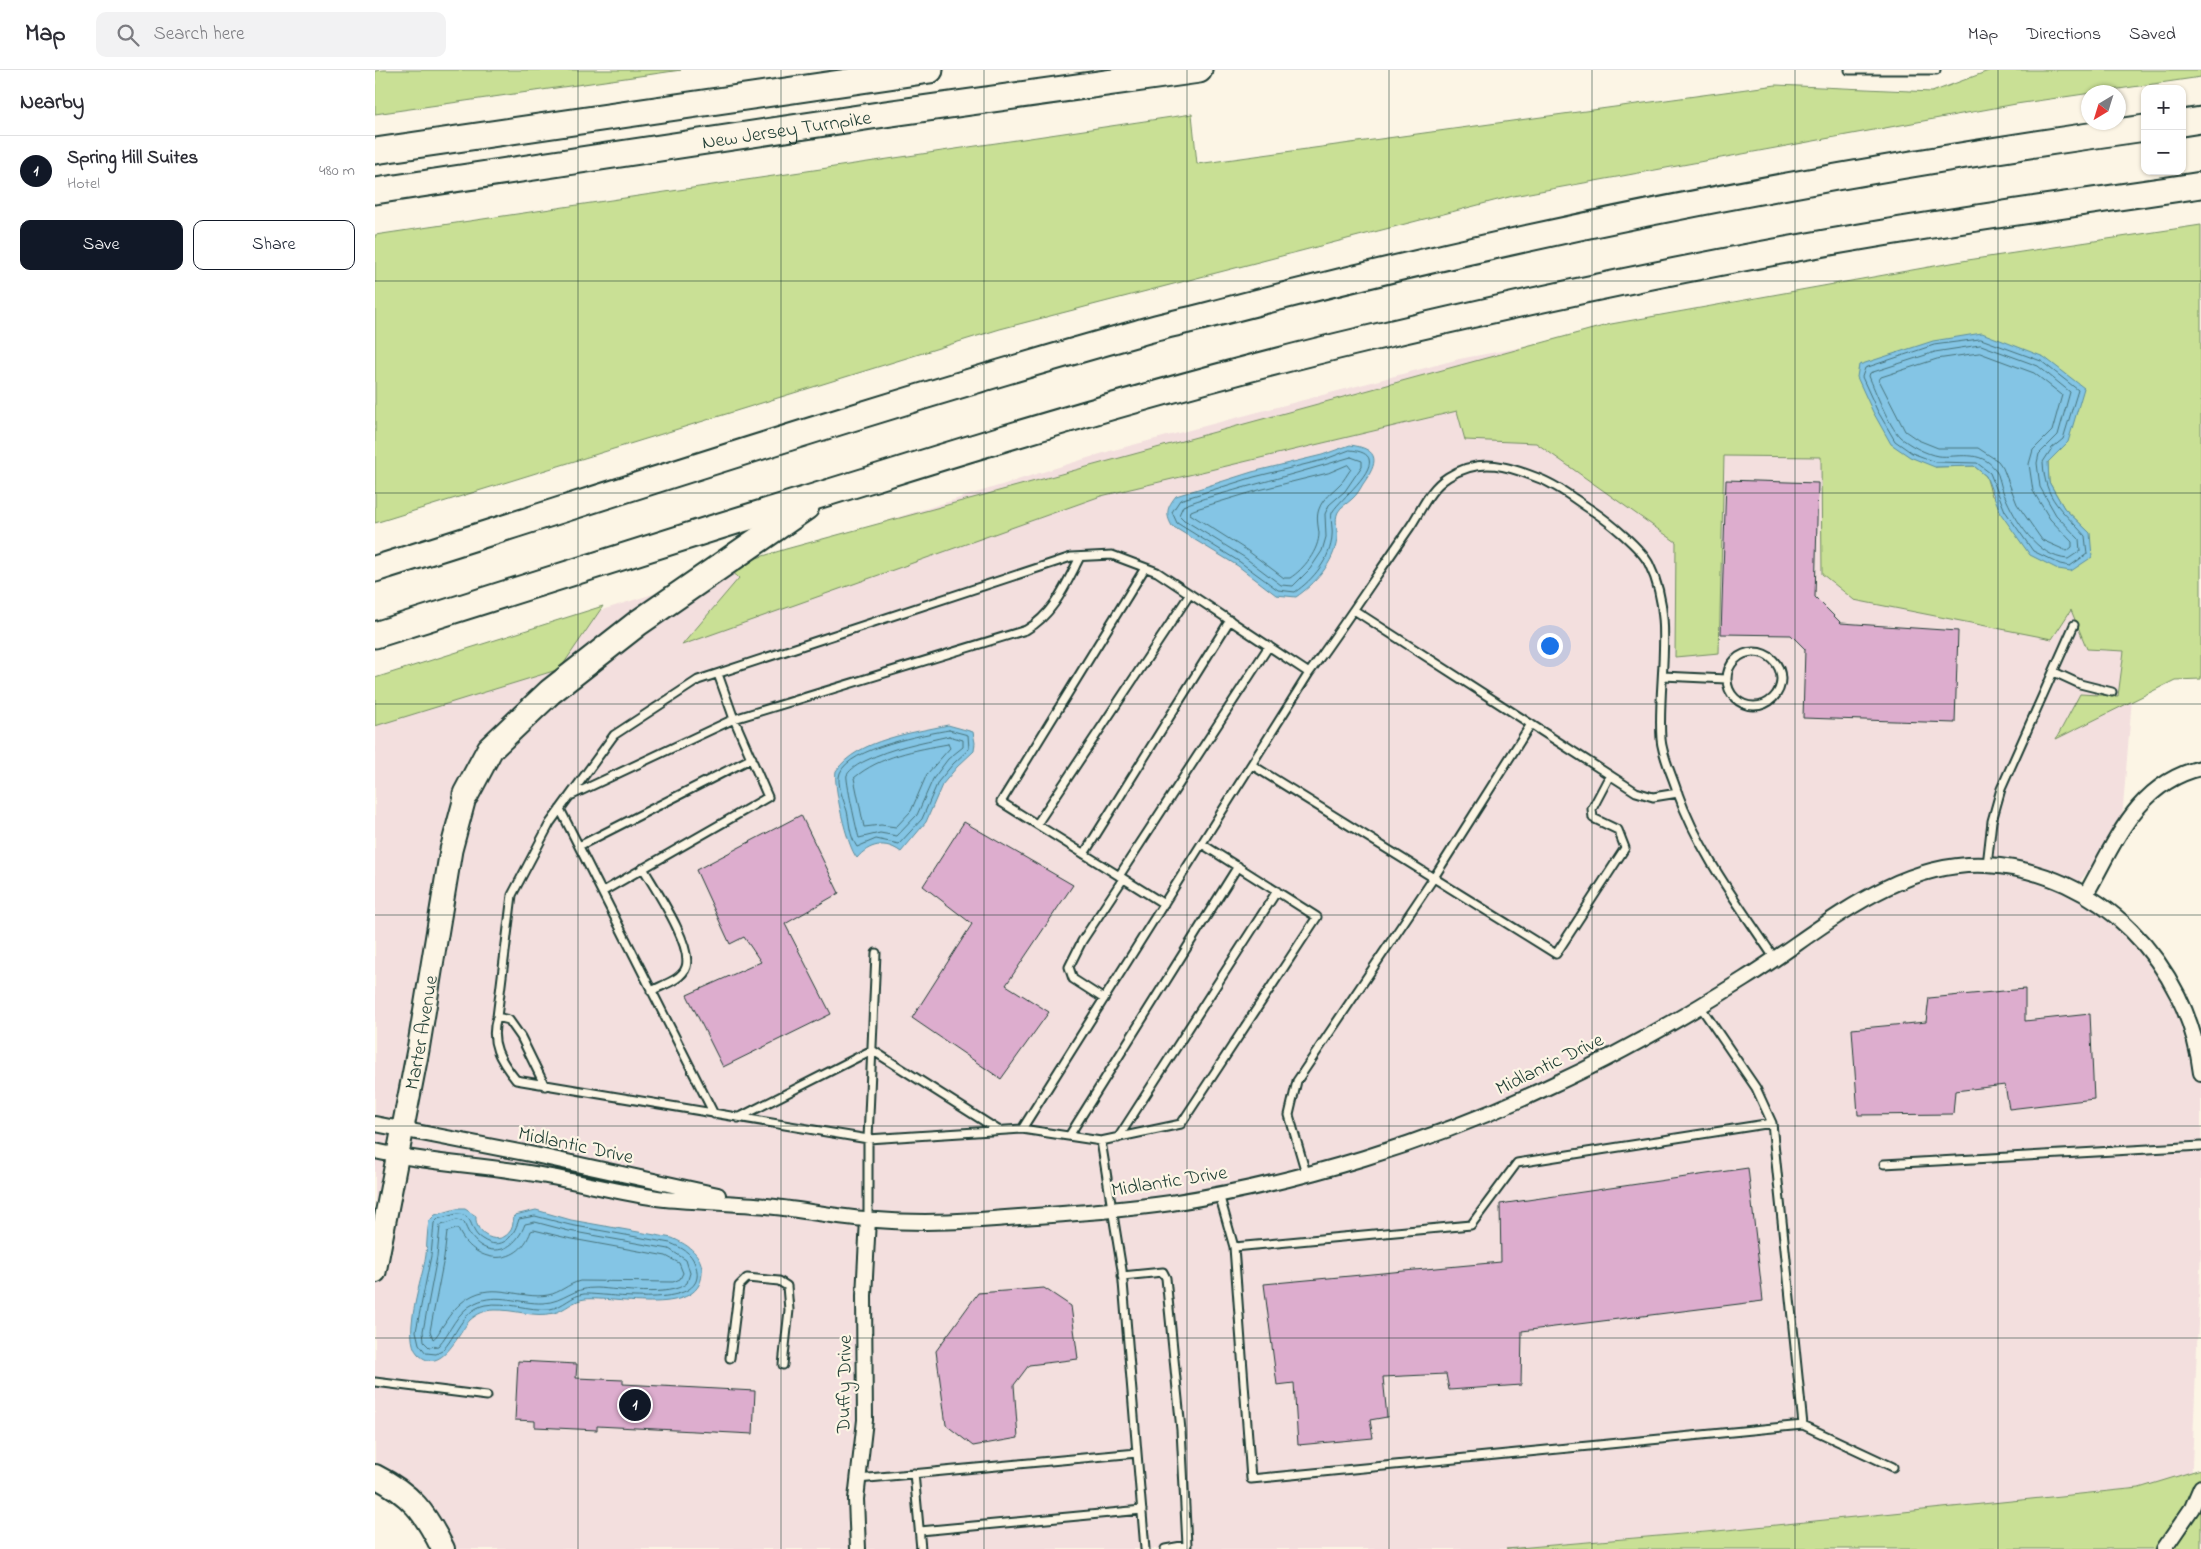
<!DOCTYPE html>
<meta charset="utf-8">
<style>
body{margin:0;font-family:"Indie Flower",sans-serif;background:#f2f2f3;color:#2b2b33}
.controls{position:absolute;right:15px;top:15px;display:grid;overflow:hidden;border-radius:10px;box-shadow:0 1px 4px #0004}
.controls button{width:45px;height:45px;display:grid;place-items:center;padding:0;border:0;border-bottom:1px solid #e1e1e2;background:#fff;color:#2b2b33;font:25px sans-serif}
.compass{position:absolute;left:1706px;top:15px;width:45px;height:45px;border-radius:50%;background:#fff;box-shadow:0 1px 4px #0004;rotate:218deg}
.you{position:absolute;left:1174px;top:575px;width:18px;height:18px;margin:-12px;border:4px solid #fff;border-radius:50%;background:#1a73e8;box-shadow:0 0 0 8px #1a73e833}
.badge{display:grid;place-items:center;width:32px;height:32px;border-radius:50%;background:#111827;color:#fff;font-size:16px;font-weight:700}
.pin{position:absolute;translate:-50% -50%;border:2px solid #fff;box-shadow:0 1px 5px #0006}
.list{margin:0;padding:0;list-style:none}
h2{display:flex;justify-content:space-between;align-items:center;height:65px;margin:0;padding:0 20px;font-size:21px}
h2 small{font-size:16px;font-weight:400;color:#7c7c81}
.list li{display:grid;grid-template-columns:32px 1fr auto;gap:15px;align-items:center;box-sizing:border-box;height:70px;padding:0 20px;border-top:1px solid #e1e1e2}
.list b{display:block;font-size:19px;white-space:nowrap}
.list p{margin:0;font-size:16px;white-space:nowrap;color:#7c7c81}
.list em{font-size:16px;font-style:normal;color:#7c7c81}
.actions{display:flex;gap:10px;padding:15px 20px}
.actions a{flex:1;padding:11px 0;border:1px solid #111827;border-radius:10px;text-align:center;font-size:18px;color:#111827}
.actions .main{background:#111827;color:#fff}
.icon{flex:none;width:28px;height:28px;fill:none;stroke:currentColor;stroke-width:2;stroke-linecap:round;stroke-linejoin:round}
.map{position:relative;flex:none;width:1826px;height:1479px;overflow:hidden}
header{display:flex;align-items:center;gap:30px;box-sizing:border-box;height:70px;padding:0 25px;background:#fff;border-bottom:1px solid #e1e1e2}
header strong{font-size:24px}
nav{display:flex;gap:28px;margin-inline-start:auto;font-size:18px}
.search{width:350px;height:45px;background:#f2f2f3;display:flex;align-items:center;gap:12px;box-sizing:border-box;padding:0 18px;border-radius:10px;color:#7c7c81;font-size:19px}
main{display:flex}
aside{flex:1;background:#fff}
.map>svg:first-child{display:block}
.built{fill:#f3dfde}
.green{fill:#c9e095;stroke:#748e64;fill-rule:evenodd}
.water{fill:#84c5e5;stroke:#5c8f9e}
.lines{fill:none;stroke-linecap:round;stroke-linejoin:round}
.shore{stroke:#47737b;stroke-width:1}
.building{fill:#ddadce;stroke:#1f3d34}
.service-casing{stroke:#1f3d34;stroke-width:11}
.minor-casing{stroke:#1f3d34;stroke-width:18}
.primary-casing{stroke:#1f3d34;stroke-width:25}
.trunk-casing{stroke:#1f3d34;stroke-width:26}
.motorway-casing{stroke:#1f3d34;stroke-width:29}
.service{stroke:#fcf5e5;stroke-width:7}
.minor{stroke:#fcf5e5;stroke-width:14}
.primary{stroke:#fcf5e5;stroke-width:21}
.trunk{stroke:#fcf5e5;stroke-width:22}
.motorway{stroke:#fcf5e5;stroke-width:25}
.grid{fill:none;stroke:#1f3d34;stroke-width:1;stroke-opacity:0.55}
.labels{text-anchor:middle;stroke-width:4.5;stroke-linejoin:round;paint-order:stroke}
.street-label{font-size:20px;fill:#1f3d34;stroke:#fcf5e5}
</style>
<header>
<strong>Map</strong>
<div class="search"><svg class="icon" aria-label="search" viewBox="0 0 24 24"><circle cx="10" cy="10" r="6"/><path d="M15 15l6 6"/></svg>Search here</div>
<nav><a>Map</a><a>Directions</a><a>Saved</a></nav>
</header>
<main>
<aside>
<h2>Nearby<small></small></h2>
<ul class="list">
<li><span class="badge">1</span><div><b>Spring Hill Suites</b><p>Hotel</p></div><em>480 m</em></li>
</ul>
<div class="actions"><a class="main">Save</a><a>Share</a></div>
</aside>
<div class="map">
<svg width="1826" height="1479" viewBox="0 0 1826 1479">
<rect width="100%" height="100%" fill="#fcf5e5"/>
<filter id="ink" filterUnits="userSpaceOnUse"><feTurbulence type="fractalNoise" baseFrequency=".02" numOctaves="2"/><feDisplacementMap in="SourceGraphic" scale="10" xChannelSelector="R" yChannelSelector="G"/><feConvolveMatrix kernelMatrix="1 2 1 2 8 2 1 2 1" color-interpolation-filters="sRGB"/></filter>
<g filter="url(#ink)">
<path class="built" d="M 1733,173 L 1763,556 L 1746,761 L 1700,817 L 1785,894 L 1826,1003 L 1826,1180 L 1816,1419 L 1131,1479 L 68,1479 L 0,1406 L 0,611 L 735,381 L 1084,289 L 1400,229 Z"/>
<path class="green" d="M 8,0 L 306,0 L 0,44 L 0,1 Z
M 1616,0 L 1826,0 L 1826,7 L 1641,34 L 1138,126 L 625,259 L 0,453 L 0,165 L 817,44 L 822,94 L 1401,15 L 1557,22 Z
M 1826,155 L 1826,609 L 1800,610 L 1681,669 L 1705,624 L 1743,626 L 1749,581 L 1712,579 L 1696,540 L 1677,569 L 1479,530 L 1447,504 L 1446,387 L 1349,386 L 1344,583 L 1300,587 L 1301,472 L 1161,373 L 1090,370 L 1082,341 L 726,426 L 307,575 L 364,508 L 352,497 L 411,479 L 1236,254 L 1593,190 ZM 1693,372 L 1673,392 L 1674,412 L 1689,438 L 1715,463 L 1617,426 L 1611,406 L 1599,396 L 1560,397 Z
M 228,536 L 185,599 L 0,656 L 0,608 Z
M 1826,1399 L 1826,1479 L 1131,1479 L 1342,1461 L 1764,1418 Z"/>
<path class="water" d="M 1607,263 L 1669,287 L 1709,318 L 1693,372 L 1673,392 L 1674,412 L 1689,438 L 1715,463 L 1717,487 L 1696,501 L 1683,499 L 1655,485 L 1626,444 L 1611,406 L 1599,396 L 1560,397 L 1535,387 L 1516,374 L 1498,342 L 1482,307 L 1484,295 L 1558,271 Z
M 975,375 C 1006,379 1003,393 988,414 C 985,419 982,425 977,429 C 972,434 966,436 963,442 C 959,450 963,460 962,469 C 959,493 940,514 921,527 L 901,525 L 863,496 L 797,456 C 790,444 792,437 801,426 L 877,402 L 947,385 Z
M 573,655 L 598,662 L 600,673 L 599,681 L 582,697 L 567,715 L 551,752 L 526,782 C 510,770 494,774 482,788 C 472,777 458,715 461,701 C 483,669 538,663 573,655 Z
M 81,1139 L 90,1139 L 101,1146 C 99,1165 125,1178 136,1160 C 139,1155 137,1150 140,1145 L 161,1140 L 196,1150 L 297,1168 C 311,1174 325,1182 327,1199 C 330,1250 239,1226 210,1229 C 199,1230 190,1240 179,1243 C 159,1248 139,1239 119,1240 C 110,1240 102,1244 95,1250 C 84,1262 66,1307 43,1284 C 26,1267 48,1207 51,1185 C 52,1174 52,1162 54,1151 L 60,1145 Z"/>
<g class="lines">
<path class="shore" d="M 1606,269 L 1666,291 L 1703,320 L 1688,369 L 1677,378 L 1668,392 C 1670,431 1686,438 1710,466 L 1712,484 L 1695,496 L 1685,494 L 1658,481 L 1630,441 L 1615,403 L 1602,393 L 1561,392 L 1537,383 L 1520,371 L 1502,340 L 1487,307 L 1490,298 L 1559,275 Z
M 1606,275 L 1663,296 L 1695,322 L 1683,365 L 1664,384 L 1662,393 L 1665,417 L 1681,445 L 1704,469 L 1705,481 L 1693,489 C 1662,487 1640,450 1629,424 C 1625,416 1625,406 1620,399 C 1605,379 1583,388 1563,386 C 1551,384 1534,375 1525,367 C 1514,356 1500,321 1494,306 L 1495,303 L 1560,282 Z
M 1605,283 L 1659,303 L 1687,325 L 1677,361 L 1658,380 L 1654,394 L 1658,421 L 1675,449 L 1697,472 L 1697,477 L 1692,481 L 1667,470 L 1642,434 L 1628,398 L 1623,391 L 1603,378 L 1563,378 L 1543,370 L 1530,361 L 1504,310 L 1506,307 L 1562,289 Z
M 975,380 C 1026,384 962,430 957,443 C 955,450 958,458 957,466 C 956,488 938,510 920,522 L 903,520 L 865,492 L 802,453 L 797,442 L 805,430 L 879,407 L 948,390 Z
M 976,387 L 987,391 L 987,396 L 970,421 L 954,435 L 950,444 L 951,467 L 947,481 L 935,499 L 918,516 L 906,515 L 869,487 L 809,450 L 804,445 L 808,436 C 826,428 848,424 867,418 C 904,408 940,398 976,387 Z
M 973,395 L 976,399 C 972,404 969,411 964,415 C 956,423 948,428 944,439 C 941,447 943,455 944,463 C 944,480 929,499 915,508 L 909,508 L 873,481 L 815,444 L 816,441 L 821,439 L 884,420 L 953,403 Z
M 574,660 L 593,665 L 594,679 L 578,694 L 563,712 L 547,749 L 524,774 L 501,769 L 482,777 C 474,765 475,754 472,741 C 469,731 461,713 465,703 C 474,678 551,664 574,660 Z
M 574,666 L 588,670 L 588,677 L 573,689 L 558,709 L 542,745 L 522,766 L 505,763 L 484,768 C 482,762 470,707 472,705 C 475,699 484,694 490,691 C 518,677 544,673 574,666 Z
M 573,674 L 575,678 L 552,704 L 536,741 L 521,757 L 506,755 L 489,757 L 479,708 C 505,686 540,680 573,674 Z
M 82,1144 C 98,1144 94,1156 103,1166 C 124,1183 138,1170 144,1149 L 160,1146 L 195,1155 L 295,1173 C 307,1178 316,1182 320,1194 C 339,1243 231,1223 209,1224 C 197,1225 188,1237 175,1239 C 153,1241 132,1231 110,1235 C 87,1240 81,1267 67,1281 L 61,1284 L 51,1283 L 44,1274 L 41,1261 L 56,1186 L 59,1153 L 63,1149 Z
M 82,1150 L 89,1152 C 101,1188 137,1190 150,1154 L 160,1152 L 194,1161 L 294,1179 L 311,1190 L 315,1203 L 312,1213 C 295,1228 243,1219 222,1218 C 197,1217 190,1232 168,1233 C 145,1234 122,1222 100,1233 C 81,1242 76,1262 63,1276 L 54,1277 L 49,1272 L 48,1261 L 62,1187 L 65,1156 Z
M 83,1159 C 98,1194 143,1199 156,1161 L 159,1160 L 192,1168 L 291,1186 L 304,1193 L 308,1203 L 305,1209 L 298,1212 L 205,1211 C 193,1214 185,1223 173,1225 C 146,1230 120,1211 93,1228 C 83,1234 75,1244 69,1254 C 65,1259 63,1266 58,1269 L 55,1261 L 69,1188 L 72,1162 Z"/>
</g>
<path class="building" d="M 1351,410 L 1443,413 L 1440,527 L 1466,553 L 1583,561 L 1580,653 L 1428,648 L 1430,579 L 1416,565 L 1346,564 Z
M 426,745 L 464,823 L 410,854 L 456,944 L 348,997 L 312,925 L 386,892 L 369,867 L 355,874 L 321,800 Z
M 589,752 L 698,815 L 631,915 L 674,942 L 626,1009 L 537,948 L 597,854 L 548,816 Z
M 1650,919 L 1650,951 L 1715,944 L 1719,1029 L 1634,1039 L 1630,1015 L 1580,1021 L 1578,1044 L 1483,1045 L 1477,959 L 1551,952 L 1554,928 Z
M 1373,1098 L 1388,1231 L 1147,1261 L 1146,1315 L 1074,1320 L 1071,1304 L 1008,1307 L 1012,1347 L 995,1350 L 998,1368 L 923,1375 L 919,1313 L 902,1315 L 889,1214 L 1126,1192 L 1125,1134 Z
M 669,1218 L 696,1236 L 703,1289 L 654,1295 L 639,1315 L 643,1368 L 598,1376 L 571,1355 L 561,1281 L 603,1223 Z
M 143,1291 L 202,1294 L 201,1308 L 248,1310 L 248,1314 L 380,1321 L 378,1364 L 222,1356 L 222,1360 L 160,1357 L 160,1351 L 140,1350 Z"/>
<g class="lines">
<defs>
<path id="service" d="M 1474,0 L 1561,0
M 770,498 L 626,732 L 789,834
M 979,540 L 1261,722 L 1278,727 L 1303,723
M1352 609a27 27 0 1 1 54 0a27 27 0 1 1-54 0Z
M 1679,602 L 1705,614 L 1737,622
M 1288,606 L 1351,609
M 877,695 L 1181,884 L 1250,778 L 1243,760 L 1218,748 L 1217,739 L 1235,705
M 197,725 L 359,649 L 651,560 C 679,544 691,514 705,487
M 185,739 L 339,1044
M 662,754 L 815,524
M 204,776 L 377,688
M 709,784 L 855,550
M 1612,795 L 1617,751 L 1626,719 L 1699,555
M 268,798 C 280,819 318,875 311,897 C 307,910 287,915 276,921
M 744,806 L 894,576
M 227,822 L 393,727 L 359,649 L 343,604
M 729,929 L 698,909 L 694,897 L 707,871 L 748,809
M 1325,936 L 1381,1018 L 1397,1053 L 1428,1355 L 876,1409 L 859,1177 L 1096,1155 L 1142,1093 L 1397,1053
M 122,947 L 134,950 L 146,967 L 170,1016
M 363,1048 L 497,980 L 623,1060
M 647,1059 L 934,603 C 969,555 1001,506 1035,457 C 1047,439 1054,419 1073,407 C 1106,386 1134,396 1168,410 C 1185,417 1202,431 1218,441 C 1233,451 1266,478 1274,494 C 1301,548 1282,611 1286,669 C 1287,685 1297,705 1302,721 C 1324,783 1364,835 1400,889
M 694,1066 L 863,796
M 743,1068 L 902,821
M 726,1071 L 806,1054 L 942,847 L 827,774
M 1509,1094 L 1826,1076
M 931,1103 L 914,1045 L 922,1011 L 1058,809 L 1156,654
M 844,1124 L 859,1177
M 493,1149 L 493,1069 L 501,883
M 747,1206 L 788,1202 L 791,1208 L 806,1360 L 812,1475 L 790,1479
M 355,1288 L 364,1216 L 372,1208 L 404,1211 L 412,1216 L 414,1240 L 408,1295
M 0,1312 L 112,1326
M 1428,1355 L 1518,1397
M 762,1383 L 770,1479
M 539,1403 L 546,1479
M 483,1409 L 762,1383 L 747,1200 L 726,1071 L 647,1059 L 493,1069 L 141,1010 C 125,990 114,973 122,947 L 137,825 L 175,753 L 239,665 L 323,610 L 696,487 L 737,485 L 782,502 L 934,603
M 545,1461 L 767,1440"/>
<path id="minor" d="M 1711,824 C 1741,771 1762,713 1826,698
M 0,1054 L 160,1085 L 343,1125
M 0,1081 C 56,1094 114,1095 171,1106 C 210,1113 250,1124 290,1129 C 324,1132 358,1133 392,1136 C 429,1140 465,1148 502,1150 C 550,1154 597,1151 644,1147 C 695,1144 746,1140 796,1133 C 923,1113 1057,1072 1173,1017 C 1241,986 1306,949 1369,909 C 1444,863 1517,790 1612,795 C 1724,801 1813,894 1826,1003
M 483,1479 L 481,1429 L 490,1350 L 489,1226 L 493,1149
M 1789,1479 L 1817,1438 L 1826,1417"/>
<g id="primary">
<path id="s1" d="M 0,1202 L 43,980 L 76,780 L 91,724"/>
</g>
<path id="trunk" d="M 0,1406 C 36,1424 50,1442 68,1479"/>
<g id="motorway">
<path d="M 1807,53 L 1826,50"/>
<path d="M 0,81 L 555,0"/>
<path id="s2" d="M 0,121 L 510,44 L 824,0"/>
<path d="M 0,499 C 254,419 507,335 763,263 C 786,256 811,251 834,245 C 1142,164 1454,102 1770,58"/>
<path d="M 0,565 C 165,512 331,460 497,409 C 659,358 823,309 988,270 C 1160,229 1333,192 1508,163 C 1613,145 1720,131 1826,115"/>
<path d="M 91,724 L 115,679 L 175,622 L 263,553 L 431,437"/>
</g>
</defs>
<use href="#service" class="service-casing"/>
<use href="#minor" class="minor-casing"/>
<use href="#primary" class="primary-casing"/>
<use href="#trunk" class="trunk-casing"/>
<use href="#motorway" class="motorway-casing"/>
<use href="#service" class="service"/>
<use href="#minor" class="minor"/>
<use href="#primary" class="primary"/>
<use href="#trunk" class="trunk"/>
<use href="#motorway" class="motorway"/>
</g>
</g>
<path class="grid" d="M 203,0 L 203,1479M 406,0 L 406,1479M 609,0 L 609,1479M 812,0 L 812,1479M 1014,0 L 1014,1479M 1217,0 L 1217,1479M 1420,0 L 1420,1479M 1623,0 L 1623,1479M 0,211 L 1826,211M 0,423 L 1826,423M 0,634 L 1826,634M 0,845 L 1826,845M 0,1056 L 1826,1056M 0,1268 L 1826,1268"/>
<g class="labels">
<g class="street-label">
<text dy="7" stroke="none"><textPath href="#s2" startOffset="416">New Jersey Turnpike</textPath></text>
<text dy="7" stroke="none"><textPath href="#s1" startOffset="244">Marter Avenue</textPath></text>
<text transform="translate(1174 993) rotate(-26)" y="7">Midlantic Drive</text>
<text transform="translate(201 1074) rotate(12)" y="7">Midlantic Drive</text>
<text transform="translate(794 1110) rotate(-9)" y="7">Midlantic Drive</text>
<text transform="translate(468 1314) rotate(-89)" y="7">Duffy Drive</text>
</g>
</g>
</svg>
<div class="controls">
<button>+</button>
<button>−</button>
</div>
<svg class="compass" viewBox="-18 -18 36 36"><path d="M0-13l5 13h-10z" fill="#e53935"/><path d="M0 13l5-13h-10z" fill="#7c7c81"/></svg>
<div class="you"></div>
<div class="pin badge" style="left:260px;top:1335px">1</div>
</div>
</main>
